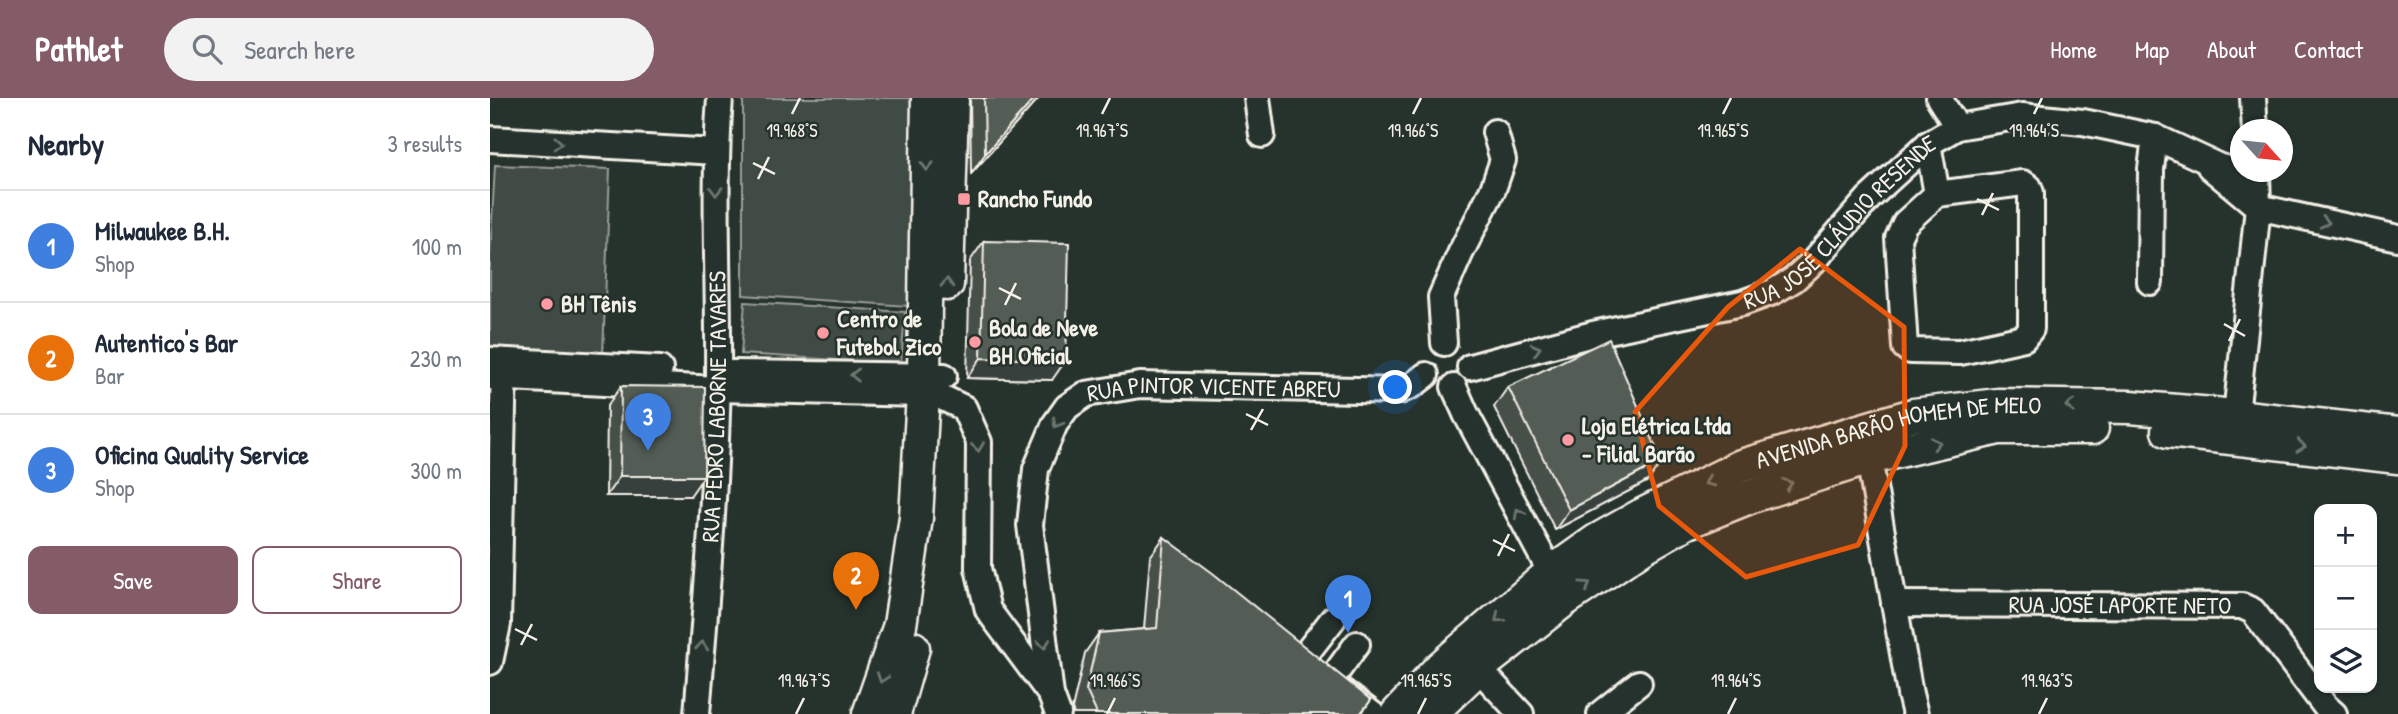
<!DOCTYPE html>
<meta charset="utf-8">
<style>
body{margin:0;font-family:"Patrick Hand",sans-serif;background:#f2f2f3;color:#1f2937}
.controls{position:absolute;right:21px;bottom:21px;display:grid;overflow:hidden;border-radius:14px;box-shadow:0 2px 5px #0004}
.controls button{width:63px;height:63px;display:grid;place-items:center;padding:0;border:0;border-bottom:2px solid #e0e1e3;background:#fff;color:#1f2937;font:35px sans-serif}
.compass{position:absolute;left:1740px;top:21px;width:63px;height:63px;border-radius:50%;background:#fff;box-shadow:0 2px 5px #0004;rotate:117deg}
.you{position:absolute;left:906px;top:290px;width:24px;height:24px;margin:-18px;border:5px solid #fff;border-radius:50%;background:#1a73e8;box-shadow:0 0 0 10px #1a73e833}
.badge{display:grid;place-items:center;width:46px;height:46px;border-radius:50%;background:#845c67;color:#fff;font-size:23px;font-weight:700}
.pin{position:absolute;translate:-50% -58px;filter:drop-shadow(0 2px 4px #0008)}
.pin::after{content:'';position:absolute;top:37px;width:24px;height:21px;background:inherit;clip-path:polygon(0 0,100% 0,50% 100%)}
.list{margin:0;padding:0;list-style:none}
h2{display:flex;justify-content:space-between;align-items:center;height:91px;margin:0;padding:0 28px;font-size:30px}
h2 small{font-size:23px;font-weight:400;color:#747a83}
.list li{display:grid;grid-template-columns:46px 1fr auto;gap:21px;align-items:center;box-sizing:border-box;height:112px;padding:0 28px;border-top:2px solid #e0e1e3}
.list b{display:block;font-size:26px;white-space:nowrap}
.list p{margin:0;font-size:23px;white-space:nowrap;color:#747a83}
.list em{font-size:23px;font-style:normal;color:#747a83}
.actions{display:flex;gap:14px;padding:21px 28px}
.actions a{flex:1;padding:16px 0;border:2px solid #845c67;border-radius:14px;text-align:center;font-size:24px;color:#845c67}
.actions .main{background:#845c67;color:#fff}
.icon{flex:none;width:38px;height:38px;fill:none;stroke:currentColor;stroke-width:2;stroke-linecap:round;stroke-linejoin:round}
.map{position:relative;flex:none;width:1908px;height:616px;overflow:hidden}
header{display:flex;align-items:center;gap:42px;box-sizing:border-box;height:98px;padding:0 35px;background:#845c67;color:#fff}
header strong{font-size:33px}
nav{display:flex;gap:38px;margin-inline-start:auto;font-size:24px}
.search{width:490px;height:63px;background:#f2f2f3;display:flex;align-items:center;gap:18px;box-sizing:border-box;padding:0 24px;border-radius:38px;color:#747a83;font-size:26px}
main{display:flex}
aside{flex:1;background:#fff}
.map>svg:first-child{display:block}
.green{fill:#414b45;stroke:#9a9e96;stroke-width:2}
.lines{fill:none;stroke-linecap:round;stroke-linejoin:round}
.minor-casing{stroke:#f4f1e8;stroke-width:30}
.major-casing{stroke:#f4f1e8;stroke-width:37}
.minor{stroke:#26332d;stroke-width:24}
.major{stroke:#26332d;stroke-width:32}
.wall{fill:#474f49;stroke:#f4f1e8;stroke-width:2}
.shaded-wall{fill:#39403c;stroke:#f4f1e8;stroke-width:2}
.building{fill:#525c55;stroke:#f4f1e8;stroke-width:2}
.oneway{stroke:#6e766e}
.marked{fill:#e8590c;fill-opacity:0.2;stroke:#e8590c;stroke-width:5;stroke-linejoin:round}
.ticks{fill:none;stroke:#f4f1e8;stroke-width:2.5}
.poi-dot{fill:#ff9aa2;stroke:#26332d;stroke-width:2.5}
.labels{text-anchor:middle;stroke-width:5;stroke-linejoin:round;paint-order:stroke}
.poi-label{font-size:24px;font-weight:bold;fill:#f4f1e8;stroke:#26332d;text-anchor:start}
.street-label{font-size:24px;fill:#f4f1e8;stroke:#26332d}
.ticks-label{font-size:18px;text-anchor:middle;fill:#f4f1e8;stroke:#26332d;stroke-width:5;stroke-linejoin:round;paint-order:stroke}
</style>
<header>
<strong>Pathlet</strong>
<div class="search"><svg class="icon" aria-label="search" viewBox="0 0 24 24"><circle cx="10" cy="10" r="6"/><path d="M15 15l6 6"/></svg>Search here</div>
<nav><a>Home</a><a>Map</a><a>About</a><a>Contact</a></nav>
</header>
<main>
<aside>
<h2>Nearby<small>3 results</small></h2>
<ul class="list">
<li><span class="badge" style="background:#3f7fe0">1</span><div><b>Milwaukee B.H.</b><p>Shop</p></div><em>100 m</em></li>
<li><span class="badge" style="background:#e8710a">2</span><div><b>Autentico's Bar</b><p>Bar</p></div><em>230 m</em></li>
<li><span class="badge" style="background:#3f7fe0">3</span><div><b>Oficina Quality Service</b><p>Shop</p></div><em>300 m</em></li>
</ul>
<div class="actions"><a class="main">Save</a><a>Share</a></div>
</aside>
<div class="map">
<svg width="1908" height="616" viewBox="0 0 1908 616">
<rect width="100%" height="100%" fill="#26332d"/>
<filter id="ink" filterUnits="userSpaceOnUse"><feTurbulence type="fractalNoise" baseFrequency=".0143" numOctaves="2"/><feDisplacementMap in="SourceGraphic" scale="14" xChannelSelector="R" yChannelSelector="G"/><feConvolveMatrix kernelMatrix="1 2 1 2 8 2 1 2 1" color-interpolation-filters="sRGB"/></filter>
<g filter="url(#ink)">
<path class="green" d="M 253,0 L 422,0 L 418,208 L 253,197 Z
M 5,67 L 120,71 L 113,257 L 0,253 L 0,159 Z
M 255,204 L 415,214 L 411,266 L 251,256 Z"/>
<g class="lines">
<defs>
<g id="minor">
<path d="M 767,0 L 772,37"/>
<path d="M 1449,0 L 1467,29"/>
<path d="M 1763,0 L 1765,32"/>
<path d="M 0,41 L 226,54"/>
<path d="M 1438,46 L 1447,96"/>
<path d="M 1720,69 L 1768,109 L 1908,140"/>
<path d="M 1533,85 L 1539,89 L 1541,95 L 1541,231 L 1534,240 L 1470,254 L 1420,253 L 1415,249 L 1408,140 L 1415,125 L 1447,96 Z"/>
<path d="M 1660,184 L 1661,71 L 1665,39"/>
<path d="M 954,245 L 951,199 L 971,154 L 1003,91 L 1013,62 L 1005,34"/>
<path d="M 0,262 L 170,271"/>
<path id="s1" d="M 980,269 L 1103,236 L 1252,205 L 1283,194 L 1303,182 L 1323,164 L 1379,100 L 1438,46 L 1467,29 L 1532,18 L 1593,24 L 1665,39 L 1730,69 L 1750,73"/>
<path d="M 242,275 L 454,278"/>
<path d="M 0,279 L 227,291 L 432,296 L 451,299 L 474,310 L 489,344 L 488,470 L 498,512 L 561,597"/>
<path d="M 964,289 L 976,316 L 1061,475"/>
<path d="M 1744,336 L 1768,109 L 1767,74"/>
<path d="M 1379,360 L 1420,596 L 1425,616"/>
<path id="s2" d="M 1404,506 L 1752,508 L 1763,513 L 1835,608 L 1844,616"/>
<path d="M 811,562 L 843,521"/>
<path d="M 0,564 L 8,526 L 14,265"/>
<path d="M 988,570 L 1031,616"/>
<path d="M 840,583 L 867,546"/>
<path d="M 849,591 L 882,616"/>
<path id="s3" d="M 207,616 C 216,503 226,389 228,276 C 229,184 223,92 230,0"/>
<path id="s4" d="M 568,616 L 561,597 L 540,427 L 546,371 L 565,326 L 577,309 L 596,296 L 650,287 L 910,293 L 923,287 L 936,277"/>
<path d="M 1110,616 L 1149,585"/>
</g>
<g id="major">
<path d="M 457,186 L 462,0"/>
<path d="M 1678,333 L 1908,359"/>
<path d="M 379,616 L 410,527 L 426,420 L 434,278 L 438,0"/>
<path d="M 404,616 L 423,550"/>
<path id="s5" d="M 907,616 L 951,569 L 1061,475 L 1106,443 L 1152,417 L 1251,368 L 1423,317 L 1508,307 L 1640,309 L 1746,318 L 1908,336"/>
<path d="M 940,616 L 988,570 L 1073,503 L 1153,449 L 1195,425 L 1262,398 L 1379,360 L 1509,330 L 1602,330"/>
</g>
</defs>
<use href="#minor" class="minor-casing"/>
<use href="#major" class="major-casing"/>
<use href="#minor" class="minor"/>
<use href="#major" class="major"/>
</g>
<path class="wall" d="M 480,0 L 549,0 L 481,76 Z
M 494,143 L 562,282 L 477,280 L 480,163 Z
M 131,288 L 200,398 L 116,398 L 117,308 Z
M 1018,289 L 1172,363 L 1158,383 L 1065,432 L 1004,309 Z
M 674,439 L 881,602 L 871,616 L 584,616 L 582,611 L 595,555 L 609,535 L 654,531 L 660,459 Z"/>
<path class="shaded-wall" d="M 545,0 L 549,0 L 481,76 L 495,56 Z
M 491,260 L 576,262 L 562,282 L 477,280 Z
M 1172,363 L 1158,383 L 1065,432 L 1079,412 Z
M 130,378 L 214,378 L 200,398 L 116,398 Z"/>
<path class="building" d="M 494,0 L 545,0 L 495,56 Z
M 494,143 L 579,145 L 576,262 L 491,260 Z
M 1119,241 L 1172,363 L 1079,412 L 1018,289 Z
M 131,288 L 215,289 L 214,378 L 130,378 Z
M 674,439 L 724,476 L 881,602 L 870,616 L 607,616 L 596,592 L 609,535 L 667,530 Z"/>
<defs><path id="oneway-chevron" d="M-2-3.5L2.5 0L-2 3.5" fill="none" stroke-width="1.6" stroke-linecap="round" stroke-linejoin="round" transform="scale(1.75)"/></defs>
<g class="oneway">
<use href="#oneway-chevron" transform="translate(68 45) rotate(3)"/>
<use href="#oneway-chevron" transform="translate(437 68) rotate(91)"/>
<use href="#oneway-chevron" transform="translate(226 93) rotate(90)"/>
<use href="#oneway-chevron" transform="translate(1835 124) rotate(13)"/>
<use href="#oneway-chevron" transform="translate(457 185) rotate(-88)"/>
<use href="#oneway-chevron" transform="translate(1046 251) rotate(-15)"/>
<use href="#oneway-chevron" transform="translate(365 277) rotate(-179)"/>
<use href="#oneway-chevron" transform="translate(1580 308) rotate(-179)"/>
<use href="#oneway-chevron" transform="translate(567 325) rotate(122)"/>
<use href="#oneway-chevron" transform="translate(1446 345) rotate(-13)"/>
<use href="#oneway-chevron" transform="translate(1811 348) rotate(7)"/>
<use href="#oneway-chevron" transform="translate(488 349) rotate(82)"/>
<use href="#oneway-chevron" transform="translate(1219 384) rotate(154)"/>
<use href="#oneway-chevron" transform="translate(1298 386) rotate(-18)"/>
<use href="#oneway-chevron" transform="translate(1029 415) rotate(-118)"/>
<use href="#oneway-chevron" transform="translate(1096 487) rotate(-34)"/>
<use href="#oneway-chevron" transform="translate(1009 520) rotate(140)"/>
<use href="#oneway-chevron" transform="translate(554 546) rotate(83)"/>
<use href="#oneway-chevron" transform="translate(212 548) rotate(-85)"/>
<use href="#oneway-chevron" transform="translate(392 580) rotate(109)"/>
</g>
</g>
<path class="marked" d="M 1310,151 L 1414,229 L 1415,348 L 1368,447 L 1256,479 L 1169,408 L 1145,314 L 1238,209 Z"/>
<path class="ticks" d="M 302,16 L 310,0M 612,16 L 620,0M 923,16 L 931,0M 1233,16 L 1241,0M 1544,16 L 1552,0M 263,65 L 285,76M 268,81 L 279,59M 1487,101 L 1509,112M 1492,117 L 1503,95M 509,190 L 531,201M 515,207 L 526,185M 1734,226 L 1755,238M 1739,243 L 1750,221M 756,316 L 778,327M 761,332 L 773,311M 1003,442 L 1025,453M 1008,458 L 1019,436M 25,531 L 47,542M 31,547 L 42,526M 306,616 L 314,600M 617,616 L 625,600M 928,616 L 936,600M 1238,616 L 1246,600M 1549,616 L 1557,600"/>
<g class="poi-dot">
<rect x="467" y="94" width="14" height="14" rx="3.5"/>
<circle cx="57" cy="206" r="7"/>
<circle cx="333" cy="235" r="7"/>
<circle cx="485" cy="244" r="7"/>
<circle cx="1078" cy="342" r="7"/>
</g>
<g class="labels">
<g class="poi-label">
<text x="488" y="109">Rancho Fundo</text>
<text x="71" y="214">BH Tênis</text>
<text x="347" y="229">Centro de<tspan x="347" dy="28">Futebol Zico</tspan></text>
<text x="499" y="238">Bola de Neve<tspan x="499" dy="28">BH Oficial</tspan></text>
<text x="1092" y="336">Loja Elétrica Ltda<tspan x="1092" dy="28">- Filial Barão</tspan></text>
</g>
<g class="street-label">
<text dy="8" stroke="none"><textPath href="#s1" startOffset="408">RUA JOSÉ CLÁUDIO RESENDE</textPath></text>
<text dy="8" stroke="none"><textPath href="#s4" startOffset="469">RUA PINTOR VICENTE ABREU</textPath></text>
<text dy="8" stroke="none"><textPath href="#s3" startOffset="308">RUA PEDRO LABORNE TAVARES</textPath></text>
<text dy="8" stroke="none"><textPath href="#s5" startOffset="590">AVENIDA BARÃO HOMEM DE MELO</textPath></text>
<text dy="8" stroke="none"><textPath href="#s2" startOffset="226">RUA JOSÉ LAPORTE NETO</textPath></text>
</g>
</g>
<g class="ticks-label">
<text x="302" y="39">19.968°S</text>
<text x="612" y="39">19.967°S</text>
<text x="923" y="39">19.966°S</text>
<text x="1233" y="39">19.965°S</text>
<text x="1544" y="39">19.964°S</text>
<text x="314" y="589">19.967°S</text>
<text x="625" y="589">19.966°S</text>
<text x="936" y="589">19.965°S</text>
<text x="1246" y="589">19.964°S</text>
<text x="1557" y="589">19.963°S</text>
</g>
</svg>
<div class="controls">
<button>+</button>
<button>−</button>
<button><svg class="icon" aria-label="layers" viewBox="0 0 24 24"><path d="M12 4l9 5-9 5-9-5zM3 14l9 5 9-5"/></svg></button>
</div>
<svg class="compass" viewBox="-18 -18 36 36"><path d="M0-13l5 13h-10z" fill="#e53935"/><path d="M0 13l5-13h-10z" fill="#747a83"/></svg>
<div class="you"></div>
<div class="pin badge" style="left:858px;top:535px;background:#3f7fe0">1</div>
<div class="pin badge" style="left:366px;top:512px;background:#e8710a">2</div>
<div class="pin badge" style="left:158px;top:353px;background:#3f7fe0">3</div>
</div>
</main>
